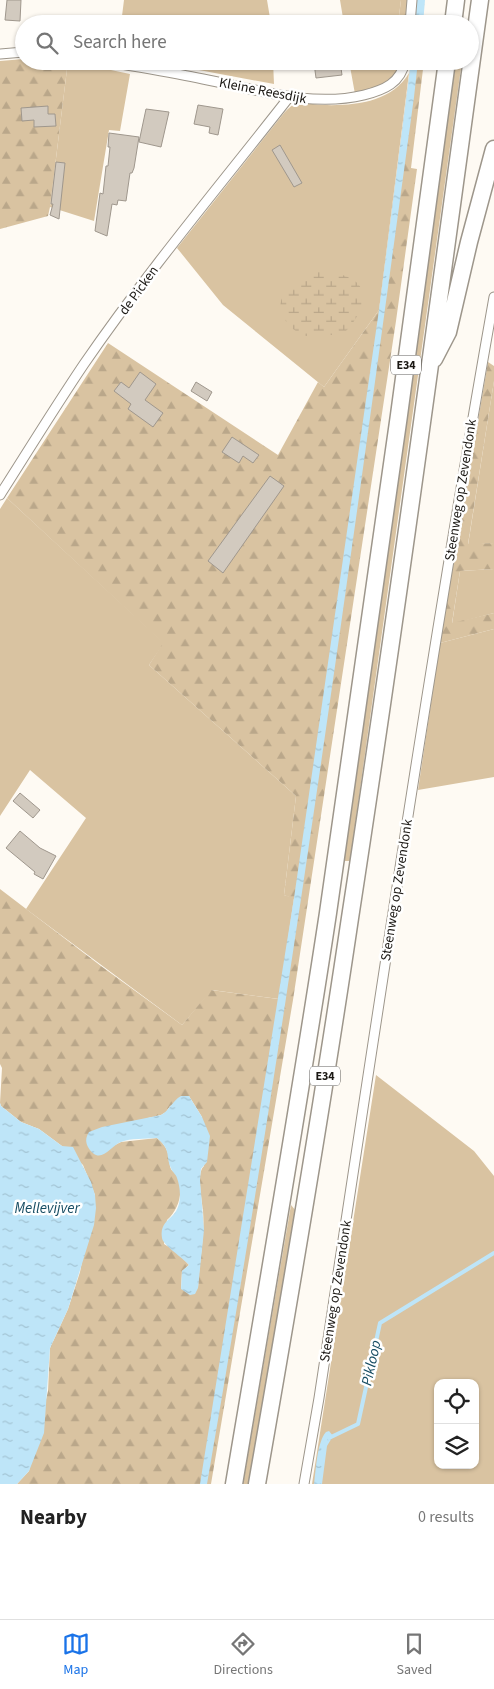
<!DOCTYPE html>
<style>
body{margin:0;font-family:"Source Sans 3",sans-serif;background:#f2f2f2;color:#222}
.controls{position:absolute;right:15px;bottom:15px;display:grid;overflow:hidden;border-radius:10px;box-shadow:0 1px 4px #0004}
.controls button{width:45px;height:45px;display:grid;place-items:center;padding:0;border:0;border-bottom:1px solid #e0e0e0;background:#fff;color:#222;font:25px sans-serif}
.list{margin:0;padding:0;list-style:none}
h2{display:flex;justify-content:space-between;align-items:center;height:65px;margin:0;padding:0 20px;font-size:21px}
h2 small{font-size:16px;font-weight:400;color:#767676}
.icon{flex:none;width:28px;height:28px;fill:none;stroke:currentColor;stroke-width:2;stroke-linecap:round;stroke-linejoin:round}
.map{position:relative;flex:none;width:494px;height:1484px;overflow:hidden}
.search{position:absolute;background:#fff;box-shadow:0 1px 4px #0004;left:15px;right:15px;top:15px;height:55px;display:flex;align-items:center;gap:12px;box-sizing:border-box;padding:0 18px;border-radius:28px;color:#767676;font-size:19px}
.sheet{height:135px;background:#fff}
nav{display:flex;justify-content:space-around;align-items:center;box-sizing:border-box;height:70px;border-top:1px solid #e0e0e0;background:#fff;font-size:14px;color:#767676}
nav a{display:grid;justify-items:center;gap:2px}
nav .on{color:#1a73e8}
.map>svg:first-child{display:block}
.grass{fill:#d9c3a1;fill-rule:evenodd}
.forest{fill:url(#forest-firs);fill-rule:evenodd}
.wetland{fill:url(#wetland-marsh)}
.water{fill:url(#water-ripples)}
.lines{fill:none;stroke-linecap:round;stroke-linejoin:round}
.stream{stroke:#bee5f8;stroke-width:4}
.building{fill:#d2cabf;stroke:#9f978d}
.minor-casing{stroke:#9d968b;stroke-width:11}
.motorway-casing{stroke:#9d968b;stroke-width:19}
.minor{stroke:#fff;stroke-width:9}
.motorway{stroke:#fff;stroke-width:16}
.labels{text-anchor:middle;stroke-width:5;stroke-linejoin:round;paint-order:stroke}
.shield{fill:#fff;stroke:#5f5d5a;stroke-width:1}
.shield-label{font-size:12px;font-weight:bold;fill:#1b1814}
.street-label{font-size:14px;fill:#1b1814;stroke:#fff}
.water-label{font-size:15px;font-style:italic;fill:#164c62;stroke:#fff}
</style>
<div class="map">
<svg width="494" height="1484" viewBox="0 0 494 1484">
<defs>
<pattern id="forest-firs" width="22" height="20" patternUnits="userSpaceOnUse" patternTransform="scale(1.25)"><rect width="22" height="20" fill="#d9c3a1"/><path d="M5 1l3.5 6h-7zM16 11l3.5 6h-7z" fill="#baa78a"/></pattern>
<pattern id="wetland-marsh" width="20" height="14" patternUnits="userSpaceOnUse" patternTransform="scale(1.25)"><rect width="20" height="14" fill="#d9c3a1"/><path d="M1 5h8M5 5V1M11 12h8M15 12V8" fill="none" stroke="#baa78a"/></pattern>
<pattern id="water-ripples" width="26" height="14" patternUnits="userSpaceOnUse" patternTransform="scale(1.25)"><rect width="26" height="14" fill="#bee5f8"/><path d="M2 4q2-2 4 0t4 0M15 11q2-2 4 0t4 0" fill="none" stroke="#a3c4d4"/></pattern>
</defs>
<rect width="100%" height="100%" fill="#fefaf3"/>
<path class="grass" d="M 124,0 L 267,0 L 271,24 L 121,24 Z
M 340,0 L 401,0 L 398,24 L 344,24 Z
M 68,61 L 130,74 L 120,131 L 109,130 L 94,221 L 50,207 Z
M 151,61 L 273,61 L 274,84 Z
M 349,61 L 394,61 L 394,66 L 397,71 C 389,86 370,89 355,94 Z
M 456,61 L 462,61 L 350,861 L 344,861 Z
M 409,73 L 379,310 L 324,387 L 223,305 L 177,248 L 284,113 C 288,109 291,105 296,104 C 304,102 315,105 323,105 C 355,106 392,102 409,73 Z
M 494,381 L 494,543 L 468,545 Z
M 7,498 L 164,643 L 149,665 L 296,796 L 284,895 L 294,898 L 279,999 L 212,990 L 182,1025 L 26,909 L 86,818 L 30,770 L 0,816 L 0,509 Z
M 494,569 L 494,613 L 452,624 L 460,571 Z
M 494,629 L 494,777 L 418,790 L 440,643 Z
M 376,1075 L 474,1151 L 494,1176 L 494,1484 L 312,1484 ZM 438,1383 L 475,1383 L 475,1465 L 438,1465 Z
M 291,1205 L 296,1211 L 249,1484 L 243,1484 Z"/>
<path class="forest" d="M 401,0 L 408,0 L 406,24 L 398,24 Z
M 24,59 L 24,61 L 68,61 L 50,207 L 48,216 L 0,229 L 0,61 Z
M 411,61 L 424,61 L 411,168 L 417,169 L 396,321 L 293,1000 L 211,1484 L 17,1484 L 29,1471 L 48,1391 L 50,1348 L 68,1309 L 80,1272 L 95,1195 L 83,1165 L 62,1146 L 39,1129 L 21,1122 L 1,1106 L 0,1103 L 2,1068 L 0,1064 L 0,889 L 101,966 L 182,1025 L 211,990 L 278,999 L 294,899 L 284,895 L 296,796 L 149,665 L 163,643 L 7,498 L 108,343 L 278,455 L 318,382 L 324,387 L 379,310 ZM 189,1096 L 202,1117 L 204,1166 C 196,1173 202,1200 203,1211 C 205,1236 199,1262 198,1288 L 181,1289 L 182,1271 L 189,1265 L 177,1252 L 164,1244 L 167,1220 C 179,1210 185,1189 176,1174 C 175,1173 171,1170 171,1169 C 169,1165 170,1160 169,1157 C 167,1148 163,1143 157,1138 L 121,1142 L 115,1145 L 148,1118 L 161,1115 L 166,1112 L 170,1106 Z
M 488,362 L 494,366 L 494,381 L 468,544 L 494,543 L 494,569 L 460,571 L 452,623 L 494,613 L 494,629 L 440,643 Z"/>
<path class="wetland" d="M 323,270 C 334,272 352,276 359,285 C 371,301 352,328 340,336 C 334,336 329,334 324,334 C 317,334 309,338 302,335 C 287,327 274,310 284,294 C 287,289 294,285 299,282 C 306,276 314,272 323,270 Z"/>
<path class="water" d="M 417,0 L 425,0 L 423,24 L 415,24 Z
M 411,61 L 418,61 L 414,97 C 351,560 287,1024 207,1484 L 200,1484 L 294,898 L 379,310 Z
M 181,1096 L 189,1096 L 202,1117 L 210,1136 L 207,1162 L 201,1169 L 200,1180 L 204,1230 L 198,1288 L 195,1294 L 190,1295 L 181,1289 L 182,1271 L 189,1265 C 183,1258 163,1245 162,1238 C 160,1226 166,1222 173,1215 C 182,1206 181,1189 177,1178 C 176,1174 172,1172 171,1168 C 165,1155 172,1151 157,1138 C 145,1139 131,1138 121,1142 C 110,1146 100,1167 88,1147 C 85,1141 86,1137 89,1132 L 102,1127 L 161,1115 C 170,1110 172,1101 181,1096 Z
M 0,1103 L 1,1106 L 21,1122 L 39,1129 L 62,1146 L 73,1147 L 91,1182 L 95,1195 L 96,1208 L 94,1225 L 68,1309 L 50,1348 L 44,1433 L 29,1471 L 17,1484 L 0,1484 Z
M 329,1431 L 333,1436 L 327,1446 L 322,1484 L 314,1484 C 316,1470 317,1442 326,1432 Z"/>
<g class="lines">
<path class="stream" d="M 329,1438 L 358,1424 L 380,1323 L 494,1253"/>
</g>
<path class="building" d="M 7,0 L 21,0 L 20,21 L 5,20 Z
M 327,61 L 340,61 L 342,75 L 316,78 L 314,63 Z
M 198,105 L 223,109 L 218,135 L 209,133 L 210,127 L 194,124 Z
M 48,106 L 48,114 L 55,114 L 56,126 L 34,127 L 34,120 L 22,121 L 21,108 Z
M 146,109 L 169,112 L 161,147 L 139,142 Z
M 109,133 L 139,137 L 134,168 L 132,173 L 130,173 L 126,201 L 118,200 L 117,205 L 112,204 L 107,236 L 95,231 L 100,193 L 103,194 L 106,166 L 108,166 L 110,147 L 108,147 Z
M 280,145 L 302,183 L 294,187 L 272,150 Z
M 56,162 L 65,163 L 59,219 L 50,215 L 53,204 L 51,204 Z
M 140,372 L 156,384 L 145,400 L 163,413 L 153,427 L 128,409 L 131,404 L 114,391 L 121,382 L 129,388 Z
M 196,382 L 212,392 L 207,401 L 191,391 Z
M 232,437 L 259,455 L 253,463 L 243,456 L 239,463 L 222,452 Z
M 270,476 L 284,486 L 223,573 L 208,561 Z
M 20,793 L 40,810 L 33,818 L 13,801 Z
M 20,831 L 40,848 L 56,856 L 43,879 L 34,874 L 35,872 L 6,848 Z"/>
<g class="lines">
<defs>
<path id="minor" d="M 410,24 L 412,0
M 0,54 L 24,52
M 105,61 C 137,67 170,72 203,79 C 255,89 311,108 364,95 C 384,90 401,83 405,61
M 0,495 C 28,451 55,407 84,364 C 148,271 221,184 290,96
M 304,1484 L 319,1398 C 375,1031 429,663 494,297"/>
<path id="motorway" d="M 453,24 L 456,0
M 434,359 L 448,332 L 469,242 L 494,149
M 234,1484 C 266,1294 299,1104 328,913 C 370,630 409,345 447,61
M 257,1484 C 290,1296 322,1107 350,918 C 397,613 438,306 480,0"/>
</defs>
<use href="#minor" class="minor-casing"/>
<use href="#motorway" class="motorway-casing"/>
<use href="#minor" class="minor"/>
<use href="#motorway" class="motorway"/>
</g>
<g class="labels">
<g class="shield">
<rect x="391" y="355.5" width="30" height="19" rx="4"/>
<rect x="310" y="1066.5" width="30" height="19" rx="4"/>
</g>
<g class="shield-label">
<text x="406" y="369">E34</text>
<text x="325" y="1080">E34</text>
</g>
<g class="street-label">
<text transform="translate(263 90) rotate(11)" y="5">Kleine Reesdijk</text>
<text transform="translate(138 290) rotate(-54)" y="5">de Picken</text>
<text transform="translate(460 490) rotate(-81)" y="5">Steenweg op Zevendonk</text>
<text transform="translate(396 890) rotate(-81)" y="5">Steenweg op Zevendonk</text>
<text transform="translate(335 1291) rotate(-81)" y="5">Steenweg op Zevendonk</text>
</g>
<g class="water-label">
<text x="47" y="1213">Mellevijver</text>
<text transform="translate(371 1363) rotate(-78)" y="5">Pikloop</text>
</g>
</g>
</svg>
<div class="controls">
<button><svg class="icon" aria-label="locate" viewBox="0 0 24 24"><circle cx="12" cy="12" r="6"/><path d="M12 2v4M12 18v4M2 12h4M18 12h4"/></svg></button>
<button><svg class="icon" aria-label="layers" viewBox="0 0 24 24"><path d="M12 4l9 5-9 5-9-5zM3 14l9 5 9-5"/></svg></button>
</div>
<div class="search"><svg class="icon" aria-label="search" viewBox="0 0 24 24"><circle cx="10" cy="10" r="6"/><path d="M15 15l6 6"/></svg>Search here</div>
</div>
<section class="sheet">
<h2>Nearby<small>0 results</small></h2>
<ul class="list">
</ul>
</section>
<nav>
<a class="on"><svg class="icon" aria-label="map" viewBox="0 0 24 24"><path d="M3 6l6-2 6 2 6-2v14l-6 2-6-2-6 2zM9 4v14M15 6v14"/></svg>Map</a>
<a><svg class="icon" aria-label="directions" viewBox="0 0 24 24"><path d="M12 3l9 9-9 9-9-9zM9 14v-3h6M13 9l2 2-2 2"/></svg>Directions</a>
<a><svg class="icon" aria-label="saved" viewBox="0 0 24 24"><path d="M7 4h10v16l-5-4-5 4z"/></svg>Saved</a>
</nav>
